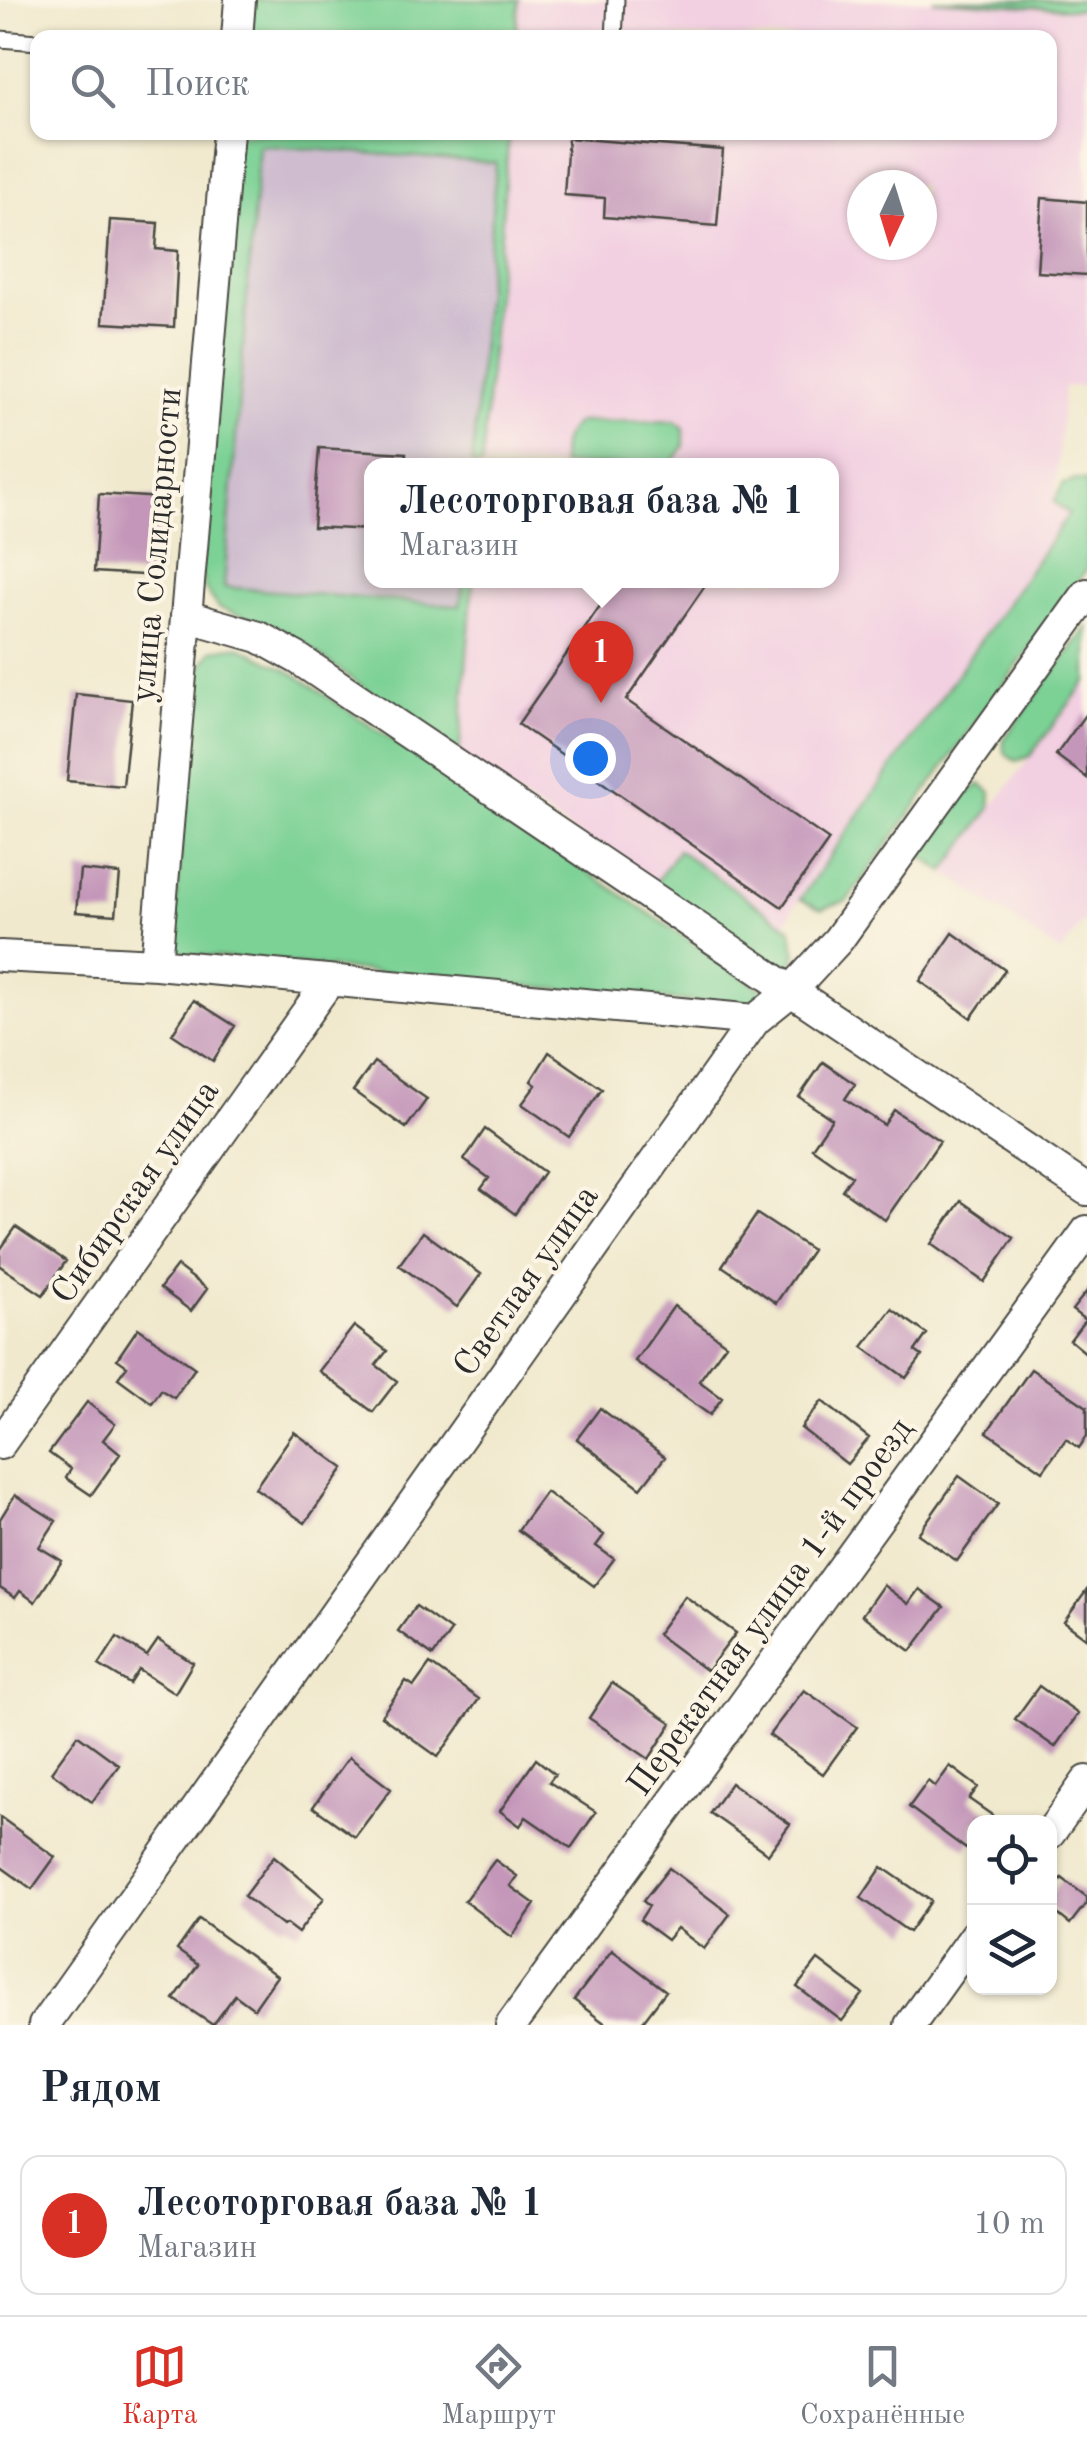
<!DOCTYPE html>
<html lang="ru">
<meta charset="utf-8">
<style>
body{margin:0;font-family:"Old Standard TT",serif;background:#f6f6f7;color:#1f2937}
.controls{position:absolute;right:30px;bottom:30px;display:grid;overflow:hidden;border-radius:20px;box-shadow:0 2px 8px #0004}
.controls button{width:90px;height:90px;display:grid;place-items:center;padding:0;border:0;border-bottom:2px solid #e0e1e3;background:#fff;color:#1f2937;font:50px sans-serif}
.compass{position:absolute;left:847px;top:170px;width:90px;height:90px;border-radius:50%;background:#fff;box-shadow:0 2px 8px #0004;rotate:184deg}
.you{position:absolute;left:590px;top:758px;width:35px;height:35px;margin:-25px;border:8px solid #fff;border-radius:50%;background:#1a73e8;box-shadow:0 0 0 15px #1a73e833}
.badge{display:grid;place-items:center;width:65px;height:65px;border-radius:50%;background:#d93025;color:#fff;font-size:32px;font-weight:700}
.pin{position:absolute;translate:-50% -82px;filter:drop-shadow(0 2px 5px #0008)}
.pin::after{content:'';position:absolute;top:52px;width:35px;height:30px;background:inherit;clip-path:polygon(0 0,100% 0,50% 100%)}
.popup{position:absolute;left:364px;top:458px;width:475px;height:130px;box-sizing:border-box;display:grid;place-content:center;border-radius:20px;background:#fff;filter:drop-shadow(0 2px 8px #0005);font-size:32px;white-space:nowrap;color:#747a83}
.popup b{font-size:38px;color:#1f2937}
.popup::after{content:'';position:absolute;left:50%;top:100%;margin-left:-20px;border:20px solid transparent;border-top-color:#fff}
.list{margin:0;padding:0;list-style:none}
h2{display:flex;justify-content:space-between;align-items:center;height:130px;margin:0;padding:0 40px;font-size:42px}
h2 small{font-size:32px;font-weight:400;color:#747a83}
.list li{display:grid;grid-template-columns:65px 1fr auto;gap:30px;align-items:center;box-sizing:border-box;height:140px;margin:0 20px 20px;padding:0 20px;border:2px solid #e0e1e3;border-radius:20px}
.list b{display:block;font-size:38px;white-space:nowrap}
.list p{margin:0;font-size:32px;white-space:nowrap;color:#747a83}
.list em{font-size:32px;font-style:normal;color:#747a83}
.icon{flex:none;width:55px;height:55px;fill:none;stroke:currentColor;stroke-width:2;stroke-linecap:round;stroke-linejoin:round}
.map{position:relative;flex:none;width:1087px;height:2025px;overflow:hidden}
.search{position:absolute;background:#fff;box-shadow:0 2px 8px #0004;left:30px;right:30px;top:30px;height:110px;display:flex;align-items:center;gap:25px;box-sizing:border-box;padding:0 35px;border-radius:20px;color:#747a83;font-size:38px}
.sheet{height:290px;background:#fff}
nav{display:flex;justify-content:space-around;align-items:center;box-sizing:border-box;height:140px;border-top:2px solid #e0e1e3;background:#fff;font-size:28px;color:#747a83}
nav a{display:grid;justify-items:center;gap:5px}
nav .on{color:#d93025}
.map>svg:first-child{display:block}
.built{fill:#f2cfe1;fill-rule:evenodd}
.industrial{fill:#cfbdcf}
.green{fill:#7cd195;stroke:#547e60;stroke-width:2.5}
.building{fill:#c497ba}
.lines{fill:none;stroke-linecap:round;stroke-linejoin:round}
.lane-casing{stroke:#494843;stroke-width:19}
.street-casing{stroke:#494843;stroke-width:34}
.lane{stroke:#fff;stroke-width:15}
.street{stroke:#fff;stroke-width:30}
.labels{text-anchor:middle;stroke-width:8;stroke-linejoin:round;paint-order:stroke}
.street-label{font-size:35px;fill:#2b2b2b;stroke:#fcf5e5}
</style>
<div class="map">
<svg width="1087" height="2025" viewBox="0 0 1087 2025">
<rect width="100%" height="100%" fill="#fcf5e5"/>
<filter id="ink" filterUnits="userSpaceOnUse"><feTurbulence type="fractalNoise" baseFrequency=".01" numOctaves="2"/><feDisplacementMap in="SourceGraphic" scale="20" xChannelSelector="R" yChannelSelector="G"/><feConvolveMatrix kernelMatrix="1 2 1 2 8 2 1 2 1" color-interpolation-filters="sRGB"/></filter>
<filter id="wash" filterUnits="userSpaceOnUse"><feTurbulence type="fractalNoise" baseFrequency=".0048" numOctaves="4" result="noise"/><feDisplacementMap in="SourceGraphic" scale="40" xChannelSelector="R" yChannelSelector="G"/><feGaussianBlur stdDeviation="2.25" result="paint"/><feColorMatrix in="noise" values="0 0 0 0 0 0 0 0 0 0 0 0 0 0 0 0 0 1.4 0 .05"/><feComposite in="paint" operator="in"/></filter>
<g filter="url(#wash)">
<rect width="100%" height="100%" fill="#f0e9cd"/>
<path class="built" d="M 519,0 L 1087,0 L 1087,387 L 1064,386 L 1055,495 L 1069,482 L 1087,481 L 1087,569 L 847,901 L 821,909 L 799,900 L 785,923 L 793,935 L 796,954 L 788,974 L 459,757 L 473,581 L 831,580 L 831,466 L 482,465 L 509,133 L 1050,132 L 1050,38 L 516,37 ZM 862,185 L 922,185 L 922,245 L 862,245 Z
M 1087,627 L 1087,916 L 1061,953 L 921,856 L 974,786 L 980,784 L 989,788 L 993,806 L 1029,759 L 1017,761 L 1009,758 L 1003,747 L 1004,739 Z"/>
<path class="industrial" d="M 259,144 L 496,163 L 472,465 L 371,466 L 371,580 L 463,581 L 461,606 L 224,587 Z"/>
<path class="green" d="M 246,0 L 519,0 L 516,37 L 243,38 Z
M 933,0 L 1087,0 L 1087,10 Z
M 235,133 L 509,133 L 482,466 L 472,465 L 496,163 L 259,145 L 224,587 L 460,606 L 463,581 L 473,581 L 459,757 L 305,645 L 279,629 L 219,608 L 204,587 L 200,572 Z
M 675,421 L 684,428 L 684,446 L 671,465 L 561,465 C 561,445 561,435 578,422 Z
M 1077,480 L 1087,481 L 1087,569 L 847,901 L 821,909 L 800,899 L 1069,514 L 1054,502 L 1063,484 Z
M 1087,627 L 1087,680 L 1030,756 L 1017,761 C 1006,757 1002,751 1004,739 Z
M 238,646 L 293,673 L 766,992 L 747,1007 L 172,953 L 191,712 L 198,671 L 212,650 Z
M 980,784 L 991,792 L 990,809 L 944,872 L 921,856 L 967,793 Z
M 678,850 L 790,928 L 796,954 L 788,974 L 654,885 Z"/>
<g id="blocks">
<path class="building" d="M 568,138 L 723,150 L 717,226 L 604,217 L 605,198 L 564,195 Z
M 1042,198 L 1087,202 L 1087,275 L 1037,272 Z
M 110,220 L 158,223 L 156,249 L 178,251 L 174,327 L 103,323 Z
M 319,448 L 406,453 L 405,466 L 371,466 L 371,530 L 313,527 Z
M 99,494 L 162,498 L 158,576 L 94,572 Z
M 618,580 L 709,580 L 626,700 L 829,840 L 782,907 L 518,724 Z
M 76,694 L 132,700 L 123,786 L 67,781 Z
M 1087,712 L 1087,778 L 1056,755 Z
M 80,870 L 120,874 L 116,915 L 76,912 Z
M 953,933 L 1005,970 L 971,1018 L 920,981 Z
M 194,1000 L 235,1026 L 213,1061 L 172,1034 Z
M 549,1052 L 602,1089 L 569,1137 L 522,1104 L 536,1085 L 531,1081 Z
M 374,1062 L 427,1099 L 406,1128 L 353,1091 Z
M 823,1062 L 855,1084 L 845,1099 L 884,1125 L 894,1110 L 940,1141 L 885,1220 L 842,1190 L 852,1176 L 812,1148 L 832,1119 L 799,1097 Z
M 485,1129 L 544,1172 L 515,1214 L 481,1189 L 489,1178 L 464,1160 Z
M 961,1201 L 1014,1238 L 984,1282 L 931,1244 Z
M 757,1214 L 812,1250 L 776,1303 L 722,1266 Z
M 16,1227 L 66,1261 L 43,1295 L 0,1266 L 0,1250 Z
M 423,1232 L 481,1274 L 457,1307 L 399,1265 Z
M 177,1266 L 207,1289 L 191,1311 L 160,1288 Z
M 1087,1291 L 1087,1354 L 1070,1340 L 1085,1320 L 1072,1310 Z
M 674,1306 L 726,1344 L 699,1381 L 722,1398 L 710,1415 L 635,1361 Z
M 892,1309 L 927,1334 L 915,1351 L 922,1356 L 906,1378 L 863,1347 Z
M 354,1326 L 387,1351 L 376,1365 L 397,1381 L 373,1412 L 319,1371 Z
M 138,1328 L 195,1368 L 174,1398 L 161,1390 L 152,1403 L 118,1378 L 127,1366 L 117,1359 Z
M 1031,1369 L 1087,1407 L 1087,1436 L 1079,1448 L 1066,1439 L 1043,1471 L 987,1432 Z
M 822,1401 L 869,1438 L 847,1464 L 801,1428 Z
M 87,1402 L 115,1424 L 103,1440 L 120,1454 L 91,1495 L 66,1478 L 71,1469 L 49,1453 Z
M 600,1408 L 665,1457 L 641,1488 L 577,1439 Z
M 294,1432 L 344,1468 L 305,1523 L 255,1488 Z
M 959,1476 L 998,1504 L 957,1561 L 918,1534 Z
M 546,1492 L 604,1535 L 596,1546 L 614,1559 L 594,1586 L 518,1530 Z
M 15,1495 L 56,1521 L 39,1547 L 62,1561 L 35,1602 L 20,1591 L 15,1598 L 0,1588 L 0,1519 Z
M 883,1585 L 908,1604 L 919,1589 L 944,1607 L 911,1651 L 862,1615 Z
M 1087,1590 L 1087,1639 L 1064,1622 Z
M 685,1596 L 736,1633 L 707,1671 L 657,1634 Z
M 416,1606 L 451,1631 L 433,1656 L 398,1631 Z
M 117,1637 L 147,1656 L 158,1640 L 193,1663 L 175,1693 L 139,1670 L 130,1684 L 99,1665 Z
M 430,1664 L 479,1699 L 438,1757 L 381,1716 L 406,1681 L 414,1686 Z
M 612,1683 L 672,1723 L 649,1759 L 589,1718 Z
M 1039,1686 L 1078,1714 L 1055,1747 L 1015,1719 Z
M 804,1690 L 857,1727 L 823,1774 L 769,1735 Z
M 78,1735 L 119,1765 L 92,1802 L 51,1772 Z
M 349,1757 L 391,1789 L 355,1837 L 313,1807 Z
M 536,1759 L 555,1774 L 549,1782 L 596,1812 L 571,1848 L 526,1817 L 520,1826 L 500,1811 Z
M 950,1766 L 978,1787 L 969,1799 L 992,1815 L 986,1822 L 974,1822 L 974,1839 L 966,1849 L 909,1807 L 928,1781 L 935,1787 Z
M 731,1783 L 790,1824 L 768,1854 L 710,1813 Z
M 0,1817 L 55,1857 L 32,1889 L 0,1866 Z
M 274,1856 L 324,1898 L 298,1933 L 286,1924 L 283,1926 L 244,1896 Z
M 495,1860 L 517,1876 L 510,1886 L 535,1904 L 512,1937 L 464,1901 Z
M 882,1867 L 931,1901 L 909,1932 L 861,1898 Z
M 669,1868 L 730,1914 L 704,1949 L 677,1928 L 667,1940 L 640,1920 L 649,1906 L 643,1901 Z
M 1062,1878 L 1087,1897 L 1087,1902 L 1070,1924 L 1050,1908 L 1050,1895 Z
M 199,1919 L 277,1976 L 254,2009 L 235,1995 L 213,2025 L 174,1999 L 198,1965 L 177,1950 Z
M 612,1950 L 666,1991 L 640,2025 L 607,2025 L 574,2000 Z
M 818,1960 L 863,1994 L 842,2021 L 797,1987 Z"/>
</g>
</g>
<g filter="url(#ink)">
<use href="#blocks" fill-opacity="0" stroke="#494843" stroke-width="2.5"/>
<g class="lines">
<defs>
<path id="lane" d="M 614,38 L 616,0
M 0,39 L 38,42"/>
<path id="street" d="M 237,38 L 240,0
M 186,616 L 259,637 L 297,658 L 1087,1190
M 0,956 L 156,964 L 755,1020
M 156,964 L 228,132
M 0,1444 L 329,981
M 1050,1833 L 1087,1781
M 44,2025 L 755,1020 L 791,991 L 838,940 L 1087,594
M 511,2025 L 1087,1231
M 910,2025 L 974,1936"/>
</defs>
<use href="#lane" class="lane-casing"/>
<use href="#street" class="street-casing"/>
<use href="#lane" class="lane"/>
<use href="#street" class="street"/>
</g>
</g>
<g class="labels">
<g class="street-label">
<text transform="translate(155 545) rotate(-85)" y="12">улица Солидарности</text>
<text transform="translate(134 1191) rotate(-55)" y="12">Сибирская улица</text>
<text transform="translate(525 1280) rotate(-55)" y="12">Светлая улица</text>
<text transform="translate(769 1606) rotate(-54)" y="12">Перекатная улица 1-й проезд</text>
</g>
</g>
</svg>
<div class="controls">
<button><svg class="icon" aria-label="locate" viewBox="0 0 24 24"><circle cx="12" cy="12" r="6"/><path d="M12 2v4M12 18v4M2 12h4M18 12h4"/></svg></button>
<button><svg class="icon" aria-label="layers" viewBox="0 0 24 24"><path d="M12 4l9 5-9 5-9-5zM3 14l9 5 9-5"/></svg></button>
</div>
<svg class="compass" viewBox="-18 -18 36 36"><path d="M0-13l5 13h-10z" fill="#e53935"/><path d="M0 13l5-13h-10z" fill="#747a83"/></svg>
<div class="you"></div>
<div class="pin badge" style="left:601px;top:703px">1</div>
<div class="popup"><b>Лесоторговая база № 1</b>Магазин</div>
<div class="search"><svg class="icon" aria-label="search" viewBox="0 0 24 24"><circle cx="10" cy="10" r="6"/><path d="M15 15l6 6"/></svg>Поиск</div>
</div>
<section class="sheet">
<h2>Рядом<small></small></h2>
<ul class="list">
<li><span class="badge">1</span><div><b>Лесоторговая база № 1</b><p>Магазин</p></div><em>10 m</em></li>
</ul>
</section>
<nav>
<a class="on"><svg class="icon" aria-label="map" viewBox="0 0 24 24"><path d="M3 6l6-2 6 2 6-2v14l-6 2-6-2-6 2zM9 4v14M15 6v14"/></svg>Карта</a>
<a><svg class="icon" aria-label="directions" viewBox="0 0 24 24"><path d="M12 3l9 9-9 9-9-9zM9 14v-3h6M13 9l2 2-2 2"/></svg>Маршрут</a>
<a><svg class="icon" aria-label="saved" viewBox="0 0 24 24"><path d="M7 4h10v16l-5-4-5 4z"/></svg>Сохранённые</a>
</nav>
